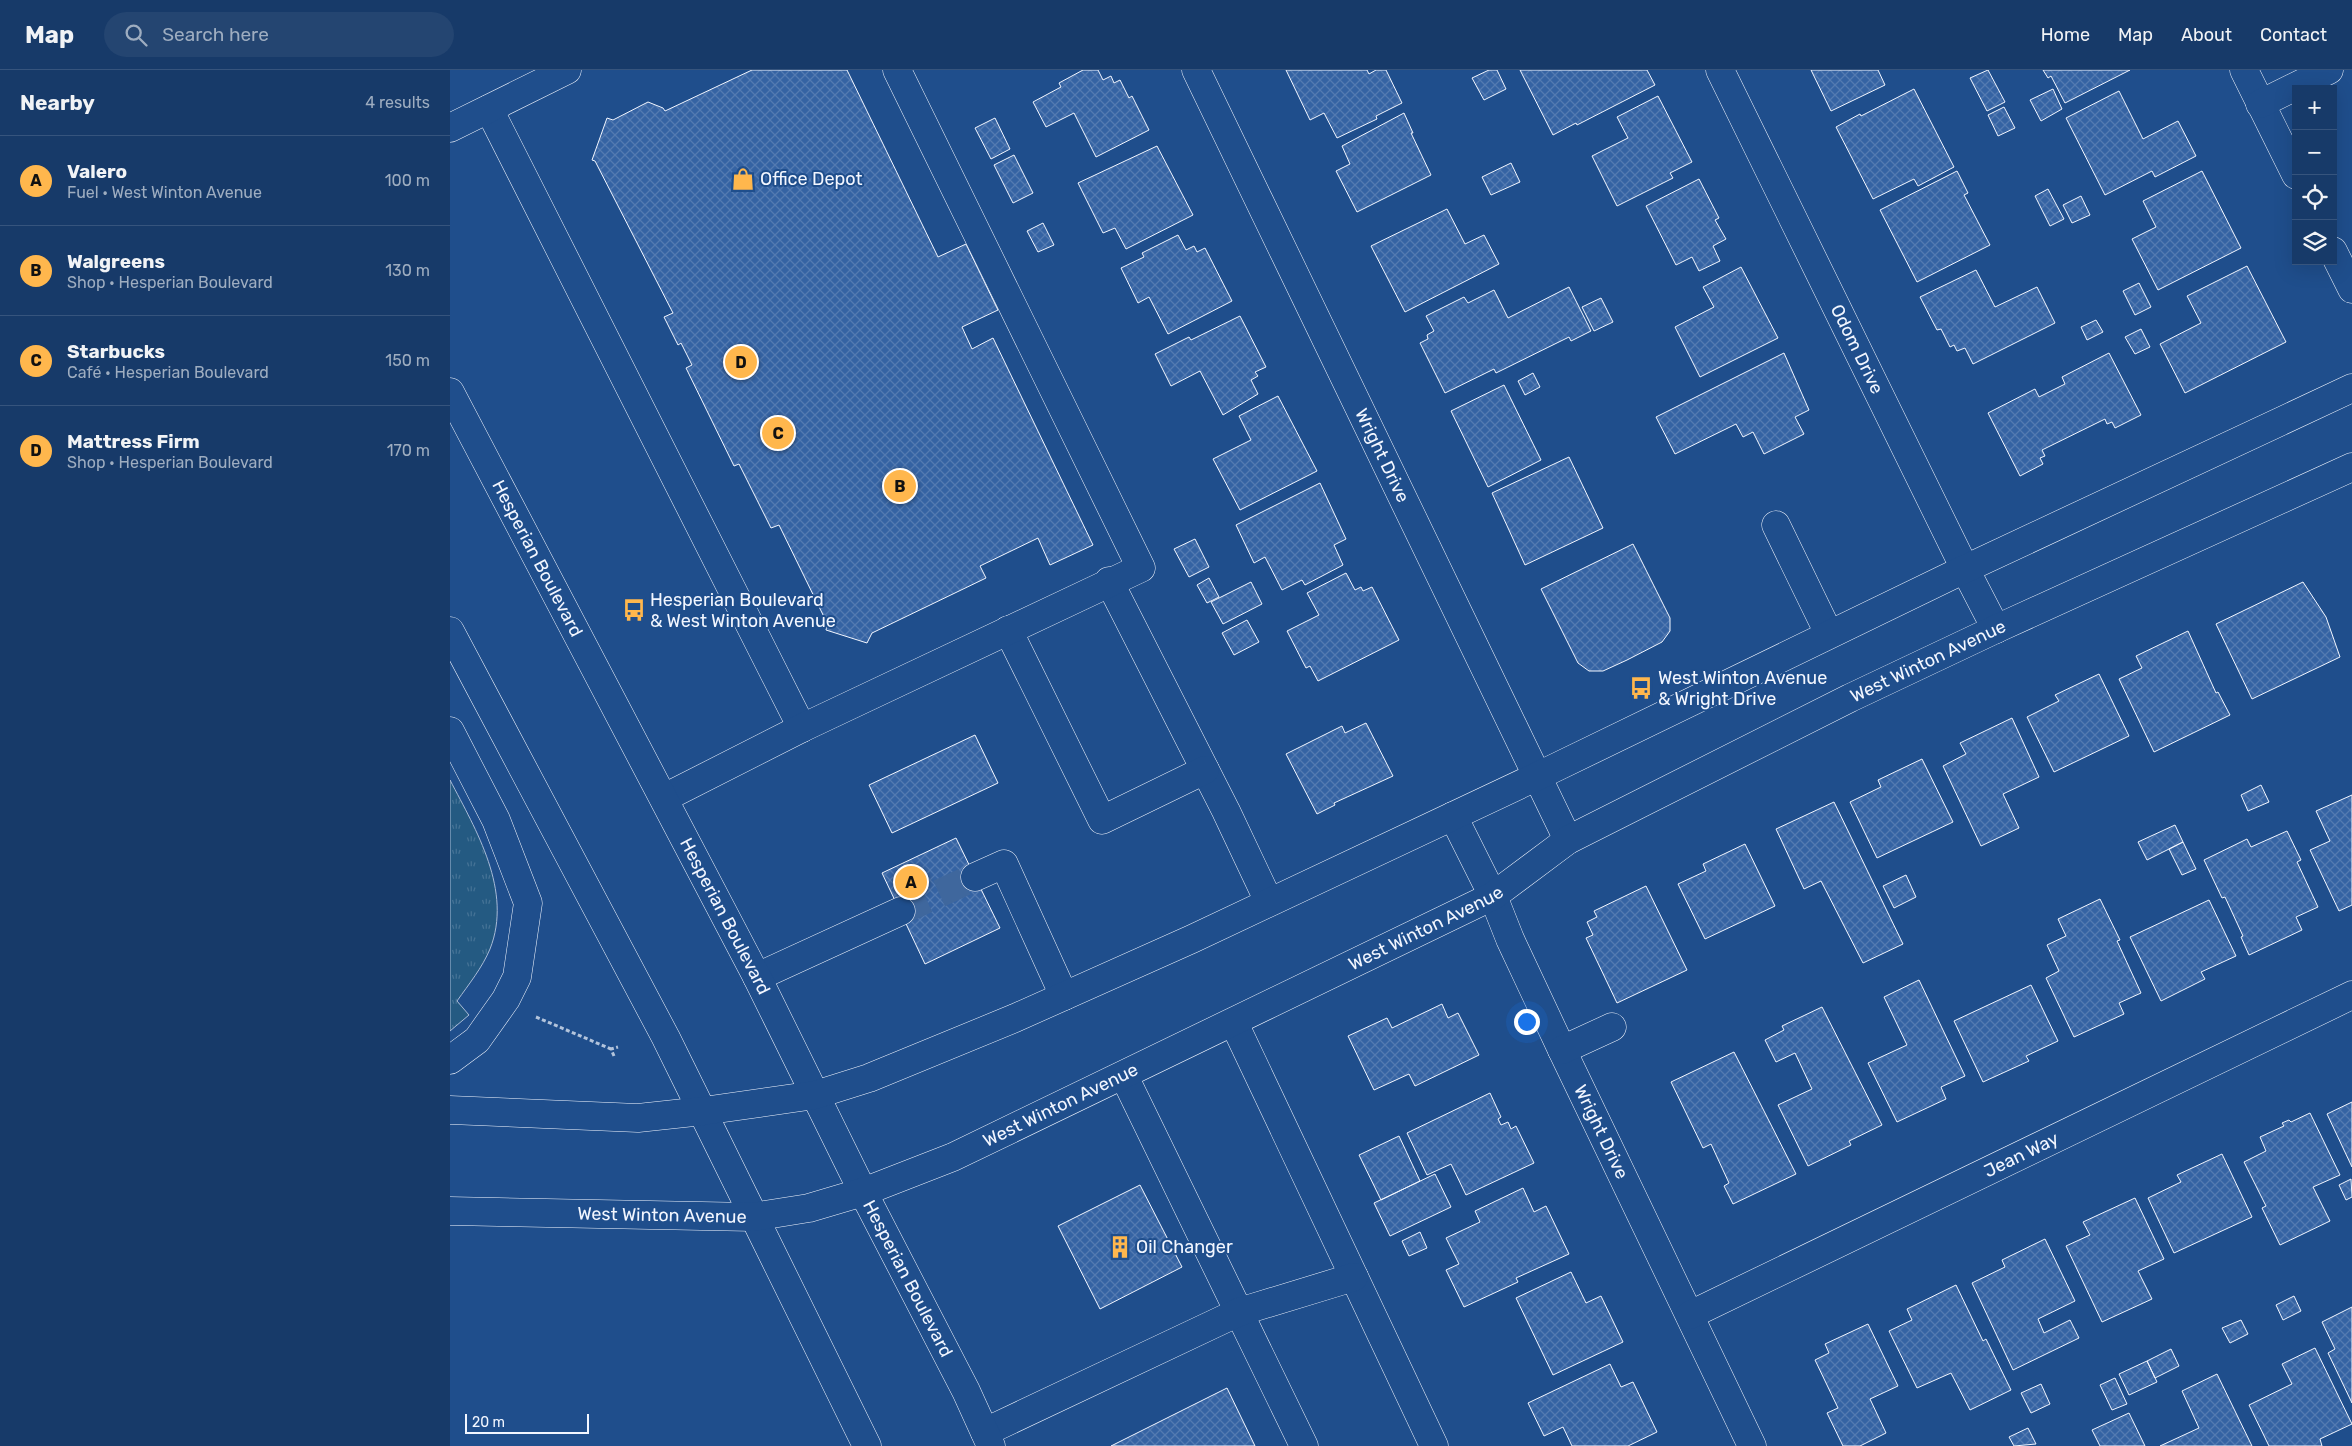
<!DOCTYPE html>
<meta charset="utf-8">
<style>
body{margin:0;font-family:Rubik,sans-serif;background:#244571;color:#f1f3f6}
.controls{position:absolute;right:15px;top:15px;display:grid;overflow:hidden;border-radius:0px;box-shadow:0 5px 20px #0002}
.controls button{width:45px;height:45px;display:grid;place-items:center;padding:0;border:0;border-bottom:1px solid #36547d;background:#173a69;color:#f1f3f6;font:25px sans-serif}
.scale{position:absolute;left:15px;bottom:12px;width:124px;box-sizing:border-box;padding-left:5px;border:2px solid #f2f6ff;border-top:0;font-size:14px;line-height:18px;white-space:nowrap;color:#f2f6ff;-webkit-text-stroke:4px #1f4e8c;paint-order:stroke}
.you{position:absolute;left:1076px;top:951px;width:18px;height:18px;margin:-12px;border:4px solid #fff;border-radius:50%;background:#1a73e8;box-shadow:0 0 0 8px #1a73e833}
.badge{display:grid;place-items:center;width:32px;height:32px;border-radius:50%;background:#ffb74d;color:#111;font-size:16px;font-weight:700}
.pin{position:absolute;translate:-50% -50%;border:2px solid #fff;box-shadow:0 1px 5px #0006}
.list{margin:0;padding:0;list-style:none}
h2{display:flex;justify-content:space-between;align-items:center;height:65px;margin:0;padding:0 20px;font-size:21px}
h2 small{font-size:16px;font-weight:400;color:#9eadc0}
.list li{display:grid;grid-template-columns:32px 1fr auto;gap:15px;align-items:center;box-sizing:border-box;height:90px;padding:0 20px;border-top:1px solid #36547d}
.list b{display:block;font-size:19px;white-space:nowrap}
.list p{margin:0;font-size:16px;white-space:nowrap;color:#9eadc0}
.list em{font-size:16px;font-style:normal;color:#9eadc0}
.icon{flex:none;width:28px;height:28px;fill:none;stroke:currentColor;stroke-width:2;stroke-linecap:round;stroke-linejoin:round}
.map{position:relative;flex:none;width:1902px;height:1376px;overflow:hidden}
header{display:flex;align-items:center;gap:30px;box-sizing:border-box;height:70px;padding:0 25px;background:#173a69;border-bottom:1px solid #36547d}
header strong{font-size:24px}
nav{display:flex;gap:28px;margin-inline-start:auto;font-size:18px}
.search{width:350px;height:45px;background:#244571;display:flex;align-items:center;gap:12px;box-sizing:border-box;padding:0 18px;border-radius:28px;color:#9eadc0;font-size:19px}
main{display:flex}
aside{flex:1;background:#173a69}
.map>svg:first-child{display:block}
.grass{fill:url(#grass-tufts);stroke:#a8bbd7}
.building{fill:url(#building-cross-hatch);stroke:#f2f6ff}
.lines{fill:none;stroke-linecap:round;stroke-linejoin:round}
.minor-tunnel{stroke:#3f679d;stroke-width:28;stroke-dasharray:28 14;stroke-linecap:butt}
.minor-casing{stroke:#f2f6ff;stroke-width:29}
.major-casing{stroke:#f2f6ff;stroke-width:29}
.path{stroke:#b3c4dc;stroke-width:3;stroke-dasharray:4 2.5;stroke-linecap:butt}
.minor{stroke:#1f4e8c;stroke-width:28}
.major{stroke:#1f4e8c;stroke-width:28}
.labels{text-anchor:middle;stroke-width:4;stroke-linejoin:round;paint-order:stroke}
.poi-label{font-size:18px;fill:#f2f6ff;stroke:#1f4e8c;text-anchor:start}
.street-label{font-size:18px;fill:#f2f6ff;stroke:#1f4e8c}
</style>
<header>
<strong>Map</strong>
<div class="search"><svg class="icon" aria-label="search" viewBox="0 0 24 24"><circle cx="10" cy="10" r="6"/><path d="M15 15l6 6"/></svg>Search here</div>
<nav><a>Home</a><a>Map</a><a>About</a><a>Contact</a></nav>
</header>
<main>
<aside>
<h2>Nearby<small>4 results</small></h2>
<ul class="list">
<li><span class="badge">A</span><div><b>Valero</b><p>Fuel · West Winton Avenue</p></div><em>100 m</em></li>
<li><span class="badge">B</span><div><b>Walgreens</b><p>Shop · Hesperian Boulevard</p></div><em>130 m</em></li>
<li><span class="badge">C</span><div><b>Starbucks</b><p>Café · Hesperian Boulevard</p></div><em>150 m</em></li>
<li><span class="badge">D</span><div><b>Mattress Firm</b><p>Shop · Hesperian Boulevard</p></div><em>170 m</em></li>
</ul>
</aside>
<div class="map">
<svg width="1902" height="1376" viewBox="0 0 1902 1376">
<defs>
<pattern id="grass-tufts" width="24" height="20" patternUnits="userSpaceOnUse" patternTransform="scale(1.25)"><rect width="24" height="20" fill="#245a82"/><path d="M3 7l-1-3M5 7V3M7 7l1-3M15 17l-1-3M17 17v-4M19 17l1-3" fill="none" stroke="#447295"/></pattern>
<pattern id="building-cross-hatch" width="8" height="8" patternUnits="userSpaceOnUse" patternTransform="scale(1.25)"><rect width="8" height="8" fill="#3563a3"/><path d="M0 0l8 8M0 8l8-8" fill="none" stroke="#537ab1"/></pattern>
</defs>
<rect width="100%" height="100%" fill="#1f4e8c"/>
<path class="grass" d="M 0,710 C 26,760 63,821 40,879 C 32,898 19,914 7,931 L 19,945 L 0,961 Z"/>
<path class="building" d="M 302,0 L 397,0 L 488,187 L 516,174 L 548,240 L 512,257 L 522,279 L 543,268 L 643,475 L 600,495 L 588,468 L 530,496 L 536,508 L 422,563 L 417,573 L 376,560 L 377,553 L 329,455 L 321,458 L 289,394 L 284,396 L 236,298 L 242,295 L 231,273 L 228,275 L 214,247 L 223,243 L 145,91 L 142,90 L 157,48 L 163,50 L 198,32 L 213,38 L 215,41 Z
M 633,0 L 648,0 L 653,10 L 661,6 L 664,13 L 670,10 L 679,28 L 682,26 L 699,60 L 646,87 L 624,43 L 596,57 L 583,32 L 611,17 L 609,13 Z
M 836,0 L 917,0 L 919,4 L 926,0 L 936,0 L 952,33 L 926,46 L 927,49 L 887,68 L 874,43 L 860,50 Z
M 1039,0 L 1047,0 L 1056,19 L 1034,30 L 1022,8 Z
M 1070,0 L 1197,0 L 1205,15 L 1127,55 L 1126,53 L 1103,65 Z
M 1361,0 L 1428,0 L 1435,15 L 1381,41 Z
M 1538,0 L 1555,32 L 1537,41 L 1520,8 Z
M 1593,0 L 1680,0 L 1615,33 L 1601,6 L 1598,8 Z
M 1464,19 L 1504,97 L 1468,116 L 1464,109 L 1423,129 L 1386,57 L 1410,44 L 1411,46 Z
M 1603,19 L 1612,39 L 1591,51 L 1580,30 Z
M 1669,21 L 1693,69 L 1728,51 L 1746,86 L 1705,107 L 1702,101 L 1655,125 L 1616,48 Z
M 1208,26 L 1242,92 L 1220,103 L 1223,108 L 1167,136 L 1142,86 L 1178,68 L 1167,47 Z
M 1554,37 L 1565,58 L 1548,66 L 1538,45 Z
M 954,43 L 963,63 L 961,63 L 981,105 L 907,142 L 886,101 L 900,94 L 892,76 Z
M 545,48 L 560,79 L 541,89 L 525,58 Z
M 707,76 L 743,145 L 676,179 L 665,158 L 653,163 L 628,113 Z
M 564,85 L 583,123 L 563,133 L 544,95 Z
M 1061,93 L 1070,112 L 1041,125 L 1032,107 Z
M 1507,101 L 1518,123 L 1514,125 L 1540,175 L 1467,212 L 1430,140 Z
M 1752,101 L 1791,178 L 1708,220 L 1682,169 L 1706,157 L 1693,131 Z
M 1249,109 L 1269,148 L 1265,150 L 1276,169 L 1263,176 L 1270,191 L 1249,201 L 1242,187 L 1226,195 L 1196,136 Z
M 1598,119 L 1614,149 L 1600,156 L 1585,126 Z
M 1631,126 L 1640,145 L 1622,153 L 1613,135 Z
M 997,139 L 1015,174 L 1034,165 L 1049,194 L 955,242 L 921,176 Z
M 593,153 L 604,175 L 588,182 L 577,161 Z
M 728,165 L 736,180 L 744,176 L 747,182 L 755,178 L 782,231 L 718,264 L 699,227 L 688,233 L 671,198 L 694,187 L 692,183 Z
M 1797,196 L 1836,272 L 1735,323 L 1710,274 L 1751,253 L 1737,226 Z
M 1291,197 L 1328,268 L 1250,307 L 1225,257 L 1264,237 L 1253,217 Z
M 1526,200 L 1545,237 L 1587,217 L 1605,253 L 1523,294 L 1515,278 L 1507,281 L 1504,275 L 1500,277 L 1491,259 L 1487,260 L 1470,227 Z
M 1689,213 L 1701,237 L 1685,245 L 1673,221 Z
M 1119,217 L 1141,261 L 1121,271 L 1119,267 L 1046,303 L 1044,299 L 995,323 L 970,273 L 978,269 L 977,265 L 984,261 L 976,246 L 1014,227 L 1018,233 L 1044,220 L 1058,248 Z
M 1151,228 L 1163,252 L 1144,261 L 1132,237 Z
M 790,246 L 816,297 L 805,302 L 808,306 L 801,310 L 808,324 L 773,345 L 750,301 L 721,316 L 705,284 L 739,267 L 741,270 Z
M 1646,250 L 1653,262 L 1637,270 L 1631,257 Z
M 1691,259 L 1700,277 L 1685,284 L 1675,267 Z
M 1334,283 L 1359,340 L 1345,347 L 1354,364 L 1314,384 L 1303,362 L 1293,367 L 1286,354 L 1225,384 L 1206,347 Z
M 1659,283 L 1691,345 L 1665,358 L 1662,352 L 1657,354 L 1655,349 L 1592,380 L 1595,386 L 1590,388 L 1593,394 L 1570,406 L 1538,343 L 1585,319 L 1589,327 L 1615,314 L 1612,307 Z
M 1083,303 L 1090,317 L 1075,325 L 1068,311 Z
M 1054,315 L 1091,390 L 1038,417 L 1001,341 Z
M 828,326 L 867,401 L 790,440 L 763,389 L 801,370 L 789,346 Z
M 1119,387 L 1153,458 L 1075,495 L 1042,423 Z
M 870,413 L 896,469 L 884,475 L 893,495 L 855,515 L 852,510 L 832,520 L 815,487 L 804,493 L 786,455 Z
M 745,469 L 759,497 L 739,507 L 724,479 Z
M 1183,474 L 1220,548 L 1220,561 L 1212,572 L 1177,590 L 1153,601 L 1139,601 L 1128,593 L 1091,519 Z
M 896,503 L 905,520 L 911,517 L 913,521 L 922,517 L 949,570 L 868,611 L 860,596 L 856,598 L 837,561 L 869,545 L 857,523 Z
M 759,508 L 769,527 L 757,533 L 747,515 Z
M 801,512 L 812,534 L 773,554 L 761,532 Z
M 1853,512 L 1876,547 L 1890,587 L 1802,629 L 1766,554 Z
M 797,550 L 809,572 L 784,585 L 772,563 Z
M 1738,561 L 1766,623 L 1768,622 L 1780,645 L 1704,682 L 1669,609 L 1692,598 L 1686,586 Z
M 1649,604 L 1679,666 L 1604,702 L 1577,647 L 1609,631 L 1605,625 Z
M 1562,648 L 1589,707 L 1553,724 L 1569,758 L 1531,776 L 1493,696 L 1516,684 L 1510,673 Z
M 916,653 L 943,706 L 884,733 L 885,735 L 867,744 L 836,684 L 892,656 L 895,663 Z
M 525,665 L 548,713 L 442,763 L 419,715 Z
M 1472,689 L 1503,752 L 1427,788 L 1400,732 L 1431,717 L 1428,710 Z
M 1811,715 L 1819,732 L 1798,741 L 1791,725 Z
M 1902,725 L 1902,835 L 1889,841 L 1860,780 L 1880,771 L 1866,741 Z
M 1384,732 L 1453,874 L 1413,893 L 1371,811 L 1354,819 L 1326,759 Z
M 1725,755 L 1733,772 L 1697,790 L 1688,772 Z
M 1837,761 L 1851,790 L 1847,792 L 1868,837 L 1846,847 L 1852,860 L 1799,885 L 1791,867 L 1793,866 L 1775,827 L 1772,828 L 1754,790 L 1797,769 L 1801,777 Z
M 506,768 L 550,858 L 475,894 L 432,803 Z
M 1733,772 L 1746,799 L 1732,805 L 1719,779 Z
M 1295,774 L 1325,836 L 1255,869 L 1228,814 L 1256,801 L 1253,794 Z
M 1456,805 L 1466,827 L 1444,838 L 1433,816 Z
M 1196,816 L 1237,900 L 1167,933 L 1136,868 L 1143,865 L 1137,852 L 1147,847 L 1144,841 Z
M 1650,829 L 1670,870 L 1667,871 L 1691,923 L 1669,933 L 1674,944 L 1624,967 L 1596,908 L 1609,901 L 1597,875 L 1616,866 L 1608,849 Z
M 1759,830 L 1786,886 L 1751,902 L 1755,909 L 1711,931 L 1680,867 Z
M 1469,910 L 1515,1006 L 1491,1017 L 1496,1029 L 1447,1052 L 1418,993 L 1457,975 L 1434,927 Z
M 1581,915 L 1608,971 L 1576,986 L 1579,991 L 1533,1012 L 1504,951 Z
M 992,934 L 998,948 L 1008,943 L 1029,985 L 965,1016 L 959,1004 L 924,1020 L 898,966 L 937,948 L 942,958 Z
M 1372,937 L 1432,1055 L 1399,1071 L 1401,1075 L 1358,1096 L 1328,1035 L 1362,1019 L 1345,983 L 1326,992 L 1315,970 L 1334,960 L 1332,956 Z
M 1284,982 L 1346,1104 L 1283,1134 L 1274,1116 L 1279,1113 L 1261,1074 L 1253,1078 L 1221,1012 Z
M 1040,1023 L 1051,1047 L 1048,1049 L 1051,1055 L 1058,1052 L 1061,1059 L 1066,1056 L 1084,1093 L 1016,1125 L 1001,1094 L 977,1105 L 957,1063 Z
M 1902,1032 L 1902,1097 L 1877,1044 Z
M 1860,1043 L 1890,1105 L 1863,1117 L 1880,1151 L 1830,1175 L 1812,1138 L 1816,1136 L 1794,1092 L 1816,1081 L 1810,1067 L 1834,1056 L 1832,1053 L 1839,1050 L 1841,1052 Z
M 949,1066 L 970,1111 L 931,1130 L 909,1085 Z
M 1772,1084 L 1802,1147 L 1724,1183 L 1698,1128 L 1731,1112 L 1727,1105 Z
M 985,1104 L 1001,1137 L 940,1166 L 924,1133 Z
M 1901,1109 L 1902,1127 L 1896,1130 L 1889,1115 Z
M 690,1115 L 732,1197 L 650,1239 L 608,1156 Z
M 1073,1118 L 1084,1142 L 1096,1136 L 1119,1184 L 1066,1208 L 1068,1212 L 1014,1237 L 996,1200 L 1009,1194 L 996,1168 L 1030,1152 L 1025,1141 Z
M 1685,1128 L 1714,1189 L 1688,1201 L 1702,1229 L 1652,1252 L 1616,1176 L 1640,1165 L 1633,1152 Z
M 970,1162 L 977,1178 L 959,1186 L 952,1171 Z
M 1595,1169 L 1625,1231 L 1588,1249 L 1594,1263 L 1620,1250 L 1629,1268 L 1563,1300 L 1522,1213 L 1555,1197 L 1552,1190 Z
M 1121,1202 L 1136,1233 L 1151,1226 L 1173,1272 L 1103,1305 L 1066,1228 Z
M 1506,1215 L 1533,1271 L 1536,1269 L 1561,1320 L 1520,1340 L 1501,1303 L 1467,1318 L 1439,1261 L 1462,1250 L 1457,1239 Z
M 1844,1226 L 1851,1241 L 1833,1250 L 1826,1235 Z
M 1902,1237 L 1902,1333 L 1878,1283 L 1885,1279 L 1872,1252 Z
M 1791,1250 L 1798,1264 L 1780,1273 L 1772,1258 Z
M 1418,1254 L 1448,1316 L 1420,1329 L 1436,1363 L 1410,1376 L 1393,1376 L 1377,1343 L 1388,1338 L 1365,1290 L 1379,1283 L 1375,1274 Z
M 1865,1278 L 1902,1354 L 1870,1369 L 1872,1376 L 1819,1376 L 1799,1335 L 1842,1314 L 1832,1294 Z
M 1721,1279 L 1729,1296 L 1705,1308 L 1697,1291 Z
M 1697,1291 L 1707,1312 L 1679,1325 L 1669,1304 Z
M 1160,1294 L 1171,1317 L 1183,1312 L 1207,1362 L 1178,1376 L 1122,1376 L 1113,1357 L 1094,1366 L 1078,1333 Z
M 1767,1304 L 1802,1376 L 1710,1376 L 1749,1358 L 1732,1321 Z
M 1665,1308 L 1677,1334 L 1662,1340 L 1650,1315 Z
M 1591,1314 L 1600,1334 L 1581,1343 L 1571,1323 Z
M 777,1318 L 805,1376 L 661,1376 Z
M 1679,1343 L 1695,1376 L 1650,1376 L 1642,1360 Z
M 1578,1358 L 1586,1374 L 1564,1376 L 1559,1367 Z"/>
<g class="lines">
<path class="minor-tunnel" d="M 451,841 L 525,807"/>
<defs>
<g id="minor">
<path id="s1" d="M 746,0 L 1118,770"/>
<path id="s2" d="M 1270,0 L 1515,499 L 1546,559"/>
<path d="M 1794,0 L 1846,105"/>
<path d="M 1810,34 L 1879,0"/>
<path d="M 39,39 L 352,658"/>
<path d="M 0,58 L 117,0"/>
<path d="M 1883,181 L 1902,219"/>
<path d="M 1326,455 L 1379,564"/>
<path d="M 659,511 L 776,741 L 819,832"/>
<path d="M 558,560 L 652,750 L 755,700"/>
<path d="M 214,728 L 352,658 L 691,498 L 447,0"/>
<path id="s3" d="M 1003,746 L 1043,826 L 1060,869 L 1112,980 L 1302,1376"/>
<path d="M 525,807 L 554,794 L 614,926"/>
<path d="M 307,907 L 451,841"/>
<path d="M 784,953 L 984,1376"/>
<path d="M 1112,980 L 1162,957"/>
<path d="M 674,1006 L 854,1376"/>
<path id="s4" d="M 1240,1245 L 1902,925"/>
<path d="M 535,1362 L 789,1242 L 904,1207"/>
</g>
<g id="major">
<path id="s5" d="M 0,322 L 307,907 L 413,1122 L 516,1321 L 541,1376"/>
<path d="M 0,561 L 216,968 L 417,1376"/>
<path d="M 0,661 L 46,750 L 78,833 L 67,907 L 56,929 L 27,970 L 0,990"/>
<path d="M 0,1040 L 188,1048 L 253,1041 L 365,1025 L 419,1008 L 565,948 L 742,869 L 1088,706 L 1515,499 L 1902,318"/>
<path id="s6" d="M 0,1141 L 303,1147 L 359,1138 L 413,1122 L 503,1087 L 1043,826 L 1118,770 L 1400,628 L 1546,559 L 1902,397"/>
</g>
</defs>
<use href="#minor" class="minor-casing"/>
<use href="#major" class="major-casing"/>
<path class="path" d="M 86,947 L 161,979
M 164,986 L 161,979 L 168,977"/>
<use href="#minor" class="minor"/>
<use href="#major" class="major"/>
</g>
<defs>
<symbol id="shop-bare" viewBox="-9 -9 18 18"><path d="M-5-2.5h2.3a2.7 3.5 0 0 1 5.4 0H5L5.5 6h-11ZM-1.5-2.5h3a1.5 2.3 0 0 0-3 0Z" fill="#ffb74d" stroke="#1f4e8c" stroke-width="2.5" paint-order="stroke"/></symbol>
<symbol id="bus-bare" viewBox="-9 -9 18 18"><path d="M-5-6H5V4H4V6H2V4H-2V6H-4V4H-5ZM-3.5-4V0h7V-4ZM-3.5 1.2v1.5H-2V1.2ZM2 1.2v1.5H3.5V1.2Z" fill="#ffb74d" stroke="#1f4e8c" stroke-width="2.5" paint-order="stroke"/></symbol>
<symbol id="building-bare" viewBox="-9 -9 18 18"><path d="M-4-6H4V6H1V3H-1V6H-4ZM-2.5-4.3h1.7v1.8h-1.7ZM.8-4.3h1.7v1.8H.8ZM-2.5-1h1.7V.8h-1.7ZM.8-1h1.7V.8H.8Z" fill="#ffb74d" stroke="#1f4e8c" stroke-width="2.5" paint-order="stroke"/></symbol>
</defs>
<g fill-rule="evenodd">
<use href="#shop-bare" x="277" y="93" width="32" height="32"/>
<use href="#bus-bare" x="168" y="524" width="32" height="32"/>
<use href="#bus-bare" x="1175" y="602" width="32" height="32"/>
<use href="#building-bare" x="654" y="1161" width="32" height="32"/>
</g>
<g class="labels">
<g class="poi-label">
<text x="310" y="115">Office Depot</text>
<text x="200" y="536">Hesperian Boulevard<tspan x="200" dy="21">&amp; West Winton Avenue</tspan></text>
<text x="1208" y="614">West Winton Avenue<tspan x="1208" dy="21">&amp; Wright Drive</tspan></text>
<text x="686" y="1183">Oil Changer</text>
</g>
<g class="street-label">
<text dy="6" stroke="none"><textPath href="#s2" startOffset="311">Odom Drive</textPath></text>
<text dy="6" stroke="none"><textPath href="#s1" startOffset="428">Wright Drive</textPath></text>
<text dy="6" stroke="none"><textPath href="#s5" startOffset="188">Hesperian Boulevard</textPath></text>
<text dy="6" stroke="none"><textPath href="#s6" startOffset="1608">West Winton Avenue</textPath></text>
<text dy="6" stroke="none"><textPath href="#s5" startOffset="592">Hesperian Boulevard</textPath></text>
<text dy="6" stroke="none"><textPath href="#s6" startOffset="1038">West Winton Avenue</textPath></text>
<text dy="6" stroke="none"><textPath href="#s6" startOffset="632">West Winton Avenue</textPath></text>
<text dy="6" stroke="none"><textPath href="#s3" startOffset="349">Wright Drive</textPath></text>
<text dy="6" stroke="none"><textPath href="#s4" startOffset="368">Jean Way</textPath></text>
<text dy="6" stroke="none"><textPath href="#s6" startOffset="212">West Winton Avenue</textPath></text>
<text dy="6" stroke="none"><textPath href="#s5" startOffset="998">Hesperian Boulevard</textPath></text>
</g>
</g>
</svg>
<div class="controls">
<button>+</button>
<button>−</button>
<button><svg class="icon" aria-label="locate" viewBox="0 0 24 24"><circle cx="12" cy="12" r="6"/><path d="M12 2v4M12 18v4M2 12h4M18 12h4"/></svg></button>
<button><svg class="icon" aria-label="layers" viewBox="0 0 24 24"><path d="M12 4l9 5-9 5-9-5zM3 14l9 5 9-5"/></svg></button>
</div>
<div class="scale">20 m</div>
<div class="you"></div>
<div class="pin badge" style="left:461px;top:812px">A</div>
<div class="pin badge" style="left:450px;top:416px">B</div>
<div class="pin badge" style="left:328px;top:363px">C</div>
<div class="pin badge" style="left:291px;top:292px">D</div>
</div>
</main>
